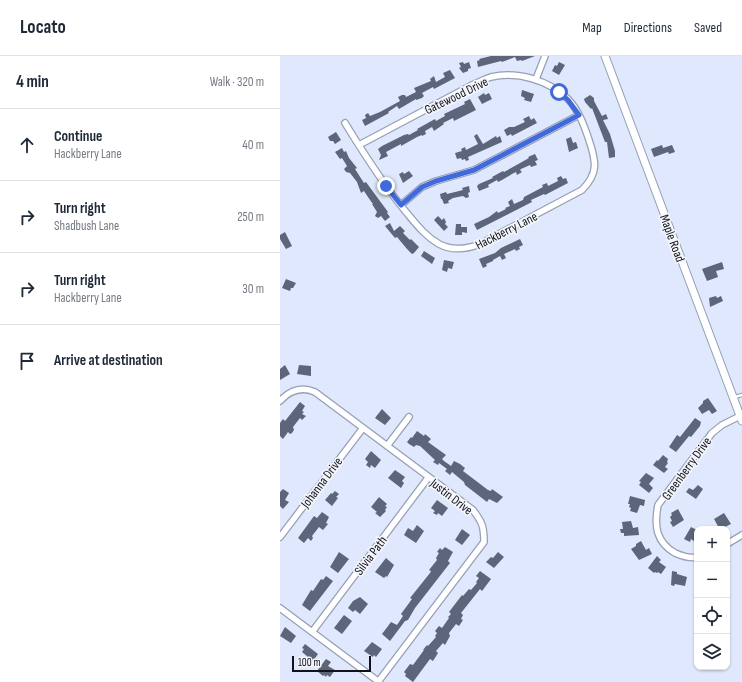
<!DOCTYPE html>
<meta charset="utf-8">
<style>
body{margin:0;font-family:"Sofia Sans Condensed",sans-serif;background:#f6f6f7;color:#1f2937}
.controls{position:absolute;right:12px;bottom:12px;display:grid;overflow:hidden;border-radius:8px;box-shadow:0 1px 3px #0004}
.controls button{width:36px;height:36px;display:grid;place-items:center;padding:0;border:0;border-bottom:1px solid #e0e1e3;background:#fff;color:#1f2937;font:20px sans-serif}
.scale{position:absolute;left:12px;bottom:10px;width:79px;box-sizing:border-box;padding-left:4px;border:2px solid #10131b;border-top:0;font-size:11px;line-height:14px;white-space:nowrap;color:#10131b;-webkit-text-stroke:3px #f3f5fa;paint-order:stroke}
.stop{position:absolute;width:12px;height:12px;margin:-9px;border:3px solid #4069db;border-radius:50%;background:#fff}
.stop.end{background:#4069db;border-color:#fff;box-shadow:0 1px 4px #0008}
.list{margin:0;padding:0;list-style:none}
h2{display:flex;justify-content:space-between;align-items:center;height:52px;margin:0;padding:0 16px;font-size:17px}
h2 small{font-size:13px;font-weight:400;color:#747a83}
.list li{display:grid;grid-template-columns:26px 1fr auto;gap:12px;align-items:center;box-sizing:border-box;height:72px;padding:0 16px;border-top:1px solid #e0e1e3}
.list b{display:block;font-size:15px;white-space:nowrap}
.list p{margin:0;font-size:13px;white-space:nowrap;color:#747a83}
.list em{font-size:13px;font-style:normal;color:#747a83}
.icon{flex:none;width:22px;height:22px;fill:none;stroke:currentColor;stroke-width:2;stroke-linecap:round;stroke-linejoin:round}
.map{position:relative;flex:none;width:462px;height:626px;overflow:hidden}
header{display:flex;align-items:center;gap:24px;box-sizing:border-box;height:56px;padding:0 20px;background:#fff;border-bottom:1px solid #e0e1e3}
header strong{font-size:19px}
nav{display:flex;gap:22px;margin-inline-start:auto;font-size:14px}
main{display:flex}
aside{flex:1;background:#fff}
.map>svg:first-child{display:block}
.building{fill:#5c657a}
.lines{fill:none;stroke-linecap:round;stroke-linejoin:round}
.service-casing{stroke:#959fb6;stroke-width:4.5}
.minor-casing{stroke:#959fb6;stroke-width:8}
.tertiary-casing{stroke:#959fb6;stroke-width:9}
.service{stroke:#fff;stroke-width:2.5}
.minor{stroke:#fff;stroke-width:5.5}
.tertiary{stroke:#fff;stroke-width:7}
.route{stroke:#4069db;stroke-width:5}
.labels{text-anchor:middle;stroke-width:3.5;stroke-linejoin:round;paint-order:stroke}
.street-label{font-size:13px;fill:#10131b;stroke:#f3f5fa}
</style>
<header>
<strong>Locato</strong>
<nav><a>Map</a><a>Directions</a><a>Saved</a></nav>
</header>
<main>
<aside>
<h2>4 min<small>Walk · 320 m</small></h2>
<ul class="list">
<li><svg class="icon" aria-label="ahead" viewBox="0 0 24 24"><path d="M12 20V5M6 11l6-6 6 6"/></svg><div><b>Continue</b><p>Hackberry Lane</p></div><em>40 m</em></li>
<li><svg class="icon" aria-label="right" viewBox="0 0 24 24"><path d="M7 20v-9h11M14 6l5 5-5 5"/></svg><div><b>Turn right</b><p>Shadbush Lane</p></div><em>250 m</em></li>
<li><svg class="icon" aria-label="right" viewBox="0 0 24 24"><path d="M7 20v-9h11M14 6l5 5-5 5"/></svg><div><b>Turn right</b><p>Hackberry Lane</p></div><em>30 m</em></li>
<li><svg class="icon" aria-label="arrive" viewBox="0 0 24 24"><path d="M6 21V4h12l-3 4 3 4H6"/></svg><div><b>Arrive at destination</b></div></li>
</ul>
</aside>
<div class="map">
<svg width="462" height="626" viewBox="0 0 462 626">
<rect width="100%" height="100%" fill="#dfe8fc"/>
<path class="building" d="M 211,0 L 255,0 L 242,5 L 241,4 L 237,5 L 235,1 L 222,6 L 221,5 L 198,11 L 197,5 L 200,4 L 199,3 Z
M 183,6 L 184,8 L 189,6 L 191,12 L 188,13 L 188,15 L 183,17 L 179,12 L 181,11 L 179,7 Z
M 279,6 L 285,9 L 279,19 L 272,15 L 275,9 L 277,10 Z
M 170,14 L 175,22 L 154,33 L 153,31 L 142,37 L 144,40 L 142,42 L 136,44 L 136,43 L 119,53 L 117,50 L 108,56 L 109,57 L 85,70 L 82,64 L 86,62 L 85,59 L 88,57 L 90,60 L 100,56 L 120,45 L 118,41 L 122,39 L 125,39 L 126,41 L 136,36 L 134,32 L 151,25 L 150,23 L 154,20 L 156,26 L 165,21 L 163,17 Z
M 242,34 L 254,38 L 251,46 L 244,44 L 245,42 L 241,40 Z
M 204,37 L 205,39 L 209,37 L 212,43 L 202,48 L 198,41 Z
M 310,39 L 314,42 L 314,45 L 322,60 L 326,58 L 328,63 L 323,64 L 330,78 L 335,95 L 335,101 L 329,102 L 327,86 L 325,86 L 312,52 L 311,53 L 305,46 L 304,43 Z
M 190,43 L 196,54 L 174,65 L 173,62 L 163,67 L 164,68 L 154,75 L 152,71 L 145,75 L 146,78 L 142,80 L 142,79 L 137,81 L 121,90 L 121,88 L 106,96 L 108,100 L 99,104 L 101,99 L 98,93 L 102,90 L 124,79 L 128,78 L 129,79 L 138,74 L 137,73 L 155,63 L 156,65 L 165,60 L 164,58 L 185,48 L 184,46 Z
M 249,60 L 251,64 L 254,62 L 257,67 L 232,80 L 231,78 L 227,80 L 224,74 L 229,71 L 234,71 L 245,66 L 243,63 Z
M 56,76 L 61,84 L 55,88 L 53,85 L 50,85 L 48,81 Z
M 197,78 L 203,88 L 216,80 L 217,82 L 220,80 L 222,86 L 188,101 L 189,104 L 186,105 L 185,103 L 182,104 L 181,102 L 177,103 L 175,97 L 182,95 L 181,93 L 185,91 L 186,94 L 198,88 L 194,80 Z
M 291,81 L 293,87 L 296,86 L 298,92 L 289,96 L 286,83 Z
M 382,89 L 383,92 L 392,89 L 395,96 L 389,98 L 388,96 L 374,101 L 371,93 Z
M 62,92 L 64,96 L 66,95 L 69,102 L 77,112 L 75,113 L 84,127 L 86,126 L 108,156 L 107,157 L 110,161 L 105,165 L 101,160 L 98,162 L 95,160 L 97,156 L 92,148 L 93,148 L 90,144 L 84,135 L 81,137 L 77,126 L 70,117 L 66,116 L 64,113 L 67,110 L 62,102 L 60,103 L 55,96 Z
M 255,98 L 258,104 L 255,105 L 257,109 L 251,111 L 250,109 L 241,113 L 240,114 L 242,116 L 237,119 L 236,116 L 232,118 L 222,124 L 218,126 L 217,124 L 208,129 L 209,131 L 199,135 L 197,130 L 199,128 L 213,122 L 212,121 L 223,115 L 224,116 L 249,102 L 248,101 Z
M 129,115 L 133,120 L 123,127 L 119,118 L 123,116 L 124,118 Z
M 281,120 L 283,123 L 286,122 L 288,127 L 265,139 L 264,138 L 251,144 L 252,146 L 197,174 L 194,168 L 209,161 L 217,155 L 218,157 L 226,153 L 225,152 L 230,150 L 228,146 L 232,143 L 234,148 L 243,144 L 244,141 L 263,131 L 262,129 L 267,127 L 268,130 L 278,125 L 277,122 Z
M 189,130 L 190,136 L 188,137 L 189,141 L 186,142 L 183,140 L 173,142 L 168,145 L 169,147 L 164,148 L 162,143 L 161,143 L 160,138 L 166,136 L 167,138 L 183,134 L 182,132 Z
M 158,160 L 162,164 L 164,162 L 166,166 L 165,168 L 168,171 L 164,175 L 154,164 Z
M 110,167 L 114,175 L 120,170 L 125,175 L 123,177 L 130,184 L 131,183 L 139,191 L 134,197 L 132,198 L 127,193 L 117,181 L 115,182 L 105,170 Z
M 176,168 L 181,168 L 181,171 L 187,171 L 187,177 L 182,176 L 182,179 L 175,179 Z
M 5,176 L 12,190 L 6,193 L 0,183 L 0,179 Z
M 240,183 L 243,189 L 239,191 L 240,193 L 236,195 L 235,193 L 224,198 L 226,202 L 222,204 L 220,200 L 213,204 L 213,205 L 206,208 L 207,210 L 203,212 L 199,203 L 215,197 L 221,192 Z
M 144,195 L 155,202 L 152,208 L 141,200 Z
M 164,204 L 174,206 L 172,213 L 168,212 L 167,216 L 162,214 Z
M 442,206 L 444,213 L 436,215 L 438,221 L 427,225 L 422,213 Z
M 6,223 L 16,227 L 13,232 L 11,232 L 10,235 L 2,232 Z
M 436,240 L 437,242 L 441,240 L 443,245 L 430,251 L 429,242 Z
M 5,309 L 10,318 L 0,324 L 0,313 Z
M 19,309 L 31,310 L 31,320 L 17,318 Z
M 428,342 L 437,355 L 432,358 L 429,354 L 422,358 L 418,352 L 423,347 L 423,345 Z
M 20,346 L 25,350 L 22,355 L 24,356 L 22,358 L 26,360 L 22,364 L 20,362 L 13,371 L 14,374 L 12,377 L 10,378 L 8,376 L 3,383 L 0,380 L 0,367 L 3,363 L 5,365 Z
M 102,353 L 111,362 L 105,369 L 95,362 Z
M 415,362 L 421,366 L 420,370 L 411,381 L 409,380 L 396,396 L 389,391 L 397,379 L 400,381 Z
M 137,375 L 144,380 L 145,378 L 151,383 L 148,386 L 166,399 L 162,403 L 164,405 L 171,410 L 174,405 L 180,408 L 185,412 L 183,415 L 208,434 L 211,435 L 212,433 L 223,441 L 217,447 L 209,443 L 207,446 L 185,429 L 184,426 L 172,416 L 170,419 L 165,415 L 167,413 L 159,407 L 158,409 L 153,406 L 155,404 L 140,390 L 136,389 L 134,391 L 129,388 L 127,386 L 131,381 L 132,382 Z
M 91,395 L 101,404 L 95,412 L 91,409 L 90,412 L 86,409 L 88,406 L 85,403 Z
M 383,399 L 388,403 L 387,406 L 388,407 L 385,411 L 388,413 L 384,417 L 373,409 L 377,404 L 378,405 Z
M 115,414 L 125,421 L 122,425 L 124,427 L 121,432 L 108,422 Z
M 366,417 L 374,422 L 369,428 L 373,432 L 369,437 L 359,429 L 361,426 L 359,425 Z
M 418,429 L 423,433 L 416,443 L 406,436 L 409,432 L 413,434 Z
M 3,433 L 9,437 L 5,444 L 9,446 L 3,453 L 0,450 L 0,436 Z
M 55,435 L 59,438 L 56,441 L 58,442 L 52,450 L 45,444 L 51,437 L 52,438 Z
M 350,440 L 365,444 L 364,450 L 360,449 L 357,457 L 350,455 L 351,452 L 349,451 L 350,448 L 348,448 Z
M 99,441 L 107,448 L 105,450 L 107,451 L 105,454 L 106,455 L 100,461 L 95,457 L 97,456 L 91,451 Z
M 157,444 L 168,452 L 162,460 L 158,457 L 157,459 L 153,457 L 155,455 L 151,452 Z
M 398,453 L 404,464 L 393,471 L 390,466 L 392,465 L 390,461 L 392,459 L 391,457 Z
M 42,456 L 49,461 L 46,467 L 48,468 L 43,474 L 39,471 L 32,480 L 33,482 L 31,485 L 28,482 L 24,487 L 18,482 L 34,460 L 37,462 Z
M 444,457 L 451,468 L 445,471 L 445,470 L 439,472 L 434,463 Z
M 351,465 L 353,472 L 358,471 L 359,479 L 344,480 L 344,477 L 341,477 L 340,473 L 343,473 L 342,466 Z
M 137,469 L 144,475 L 136,487 L 124,479 L 128,472 L 133,475 Z
M 411,471 L 417,474 L 417,482 L 415,486 L 411,483 L 410,486 L 404,483 Z
M 182,473 L 190,479 L 182,489 L 175,484 Z
M 361,485 L 366,494 L 369,492 L 372,498 L 359,504 L 351,493 L 356,490 L 356,488 Z
M 165,491 L 173,496 L 168,505 L 170,507 L 135,552 L 128,564 L 125,565 L 110,585 L 102,578 L 111,566 L 117,569 L 123,560 L 121,558 L 132,543 L 130,542 L 150,517 L 151,515 L 149,514 L 157,504 L 156,502 L 159,497 L 157,496 L 160,492 L 162,494 Z
M 59,496 L 69,503 L 58,517 L 50,511 Z
M 218,496 L 224,501 L 214,512 L 206,506 L 211,501 L 213,502 Z
M 377,500 L 381,504 L 379,506 L 386,511 L 381,518 L 378,516 L 377,517 L 375,516 L 374,517 L 368,512 Z
M 106,502 L 114,509 L 107,521 L 106,520 L 104,522 L 95,516 Z
M 200,515 L 211,523 L 202,535 L 200,533 L 181,557 L 183,559 L 181,563 L 183,564 L 179,570 L 176,568 L 169,577 L 170,580 L 165,589 L 163,587 L 156,595 L 158,597 L 153,605 L 150,603 L 133,626 L 125,620 L 126,618 L 124,616 L 130,608 L 133,609 L 144,594 L 143,594 L 147,589 L 148,590 L 156,581 L 155,580 L 157,577 L 155,575 L 159,570 L 162,572 L 169,562 L 168,561 L 171,558 L 169,556 L 182,539 L 183,540 L 189,533 L 191,534 L 197,527 L 196,526 L 199,522 L 196,520 Z
M 392,515 L 397,516 L 397,518 L 407,521 L 405,530 L 395,528 L 394,530 L 391,529 Z
M 46,520 L 53,525 L 30,555 L 22,549 L 31,534 L 33,535 L 41,523 L 43,524 Z
M 80,541 L 88,548 L 80,558 L 75,554 L 73,556 L 68,552 L 73,545 Z
M 64,559 L 72,565 L 62,578 L 54,572 Z
M 5,571 L 16,580 L 11,587 L 0,580 Z
M 92,586 L 102,593 L 96,601 L 94,599 L 93,601 L 84,595 Z
M 25,588 L 38,598 L 33,605 L 22,596 L 24,593 L 22,592 Z
M 46,603 L 51,606 L 48,610 L 55,614 L 50,621 L 47,619 L 46,621 L 44,619 L 43,620 L 37,615 Z"/>
<g class="lines">
<defs>
<path id="service" d="M 455,341 L 462,339"/>
<path id="minor" d="M 256,23 L 265,0
M 65,67 C 84,98 103,128 126,156 C 136,168 145,180 159,188 C 172,195 187,193 200,188 L 302,134 C 319,117 316,105 309,84 C 304,69 299,55 288,43 C 268,24 238,15 211,21 C 205,23 199,26 194,28 L 79,89
M 121,149 L 142,131 L 156,125 L 194,114 L 299,59
M 0,345 C 10,334 21,330 35,336 L 193,454 C 202,466 204,470 204,486 L 98,626
M 107,390 L 129,361
M 0,481 L 83,372
M 447,488 L 462,479
M 417,501 C 410,503 402,500 395,497 C 376,486 374,470 378,449 L 432,377 L 442,369 L 460,360
M 0,552 L 99,626
M 32,576 L 148,422"/>
<path id="tertiary" d="M 325,0 L 462,365"/>
</defs>
<use href="#service" class="service-casing"/>
<use href="#minor" class="minor-casing"/>
<use href="#tertiary" class="tertiary-casing"/>
<use href="#service" class="service"/>
<use href="#minor" class="minor"/>
<use href="#tertiary" class="tertiary"/>
</g>
<g class="lines">
<path class="route" d="M 106,130 L 121,149 L 142,131 L 156,125 L 194,114 L 299,59 L 288,44 L 279,36"/>
</g>
<g class="labels">
<g class="street-label">
<text transform="translate(176 39) rotate(-26)" y="5">Gatewood Drive</text>
<text transform="translate(226 174) rotate(-27)" y="5">Hackberry Lane</text>
<text transform="translate(393 182) rotate(70)" y="5">Maple Road</text>
<text transform="translate(406 412) rotate(-54)" y="5">Greenberry Drive</text>
<text transform="translate(41 426) rotate(-53)" y="5">Johanna Drive</text>
<text transform="translate(172 440) rotate(38)" y="5">Justin Drive</text>
<text transform="translate(90 499) rotate(-53)" y="5">Silvia Path</text>
</g>
</g>
</svg>
<div class="controls">
<button>+</button>
<button>−</button>
<button><svg class="icon" aria-label="locate" viewBox="0 0 24 24"><circle cx="12" cy="12" r="6"/><path d="M12 2v4M12 18v4M2 12h4M18 12h4"/></svg></button>
<button><svg class="icon" aria-label="layers" viewBox="0 0 24 24"><path d="M12 4l9 5-9 5-9-5zM3 14l9 5 9-5"/></svg></button>
</div>
<div class="scale">100 m</div>
<div class="stop" style="left:279px;top:36px"></div>
<div class="stop end" style="left:106px;top:130px"></div>
</div>
</main>
